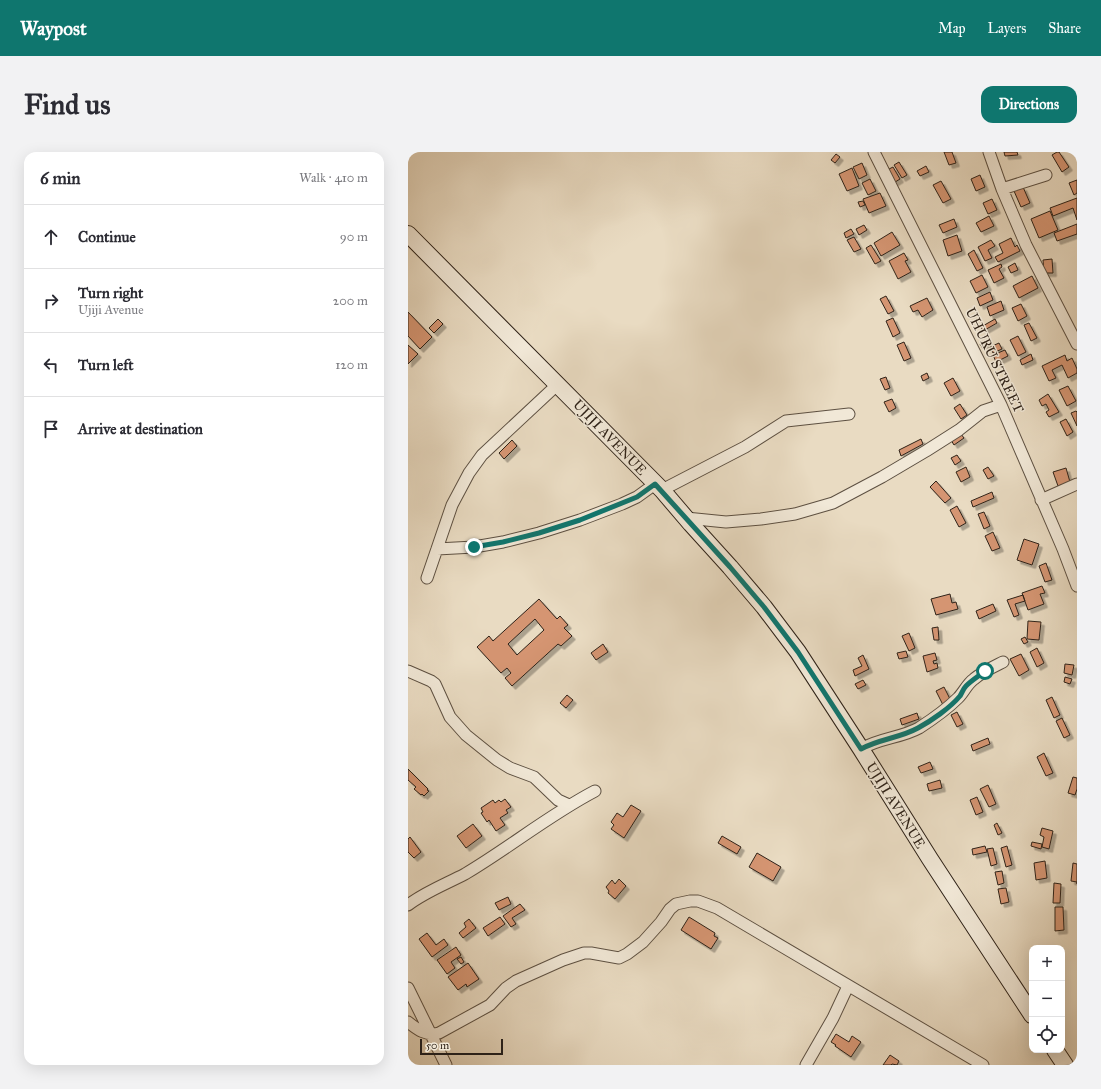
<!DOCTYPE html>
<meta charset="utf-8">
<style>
body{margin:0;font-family:"IM FELL Great Primer",serif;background:#f2f2f3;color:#2b2b33}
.controls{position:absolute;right:12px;bottom:12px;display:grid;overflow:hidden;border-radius:8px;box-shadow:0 4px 16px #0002}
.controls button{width:36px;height:36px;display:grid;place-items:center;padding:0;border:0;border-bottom:1px solid #e1e1e2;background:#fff;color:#2b2b33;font:20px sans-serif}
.scale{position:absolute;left:12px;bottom:10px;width:83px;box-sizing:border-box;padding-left:4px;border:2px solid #2e2218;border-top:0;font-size:11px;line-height:14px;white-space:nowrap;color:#2e2218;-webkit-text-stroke:3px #f1e8d7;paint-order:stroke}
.stop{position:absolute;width:12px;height:12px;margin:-9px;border:3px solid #0f766e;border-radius:50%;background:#fff}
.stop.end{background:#0f766e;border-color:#fff;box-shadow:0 1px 4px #0008}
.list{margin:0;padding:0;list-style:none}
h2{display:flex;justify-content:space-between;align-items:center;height:52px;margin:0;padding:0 16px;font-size:17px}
h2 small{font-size:13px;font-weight:400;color:#7c7c81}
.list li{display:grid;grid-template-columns:26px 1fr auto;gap:12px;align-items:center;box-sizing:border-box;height:64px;padding:0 16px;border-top:1px solid #e1e1e2}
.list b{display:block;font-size:15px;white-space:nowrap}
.list p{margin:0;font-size:13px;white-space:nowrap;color:#7c7c81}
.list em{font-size:13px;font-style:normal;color:#7c7c81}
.icon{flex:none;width:22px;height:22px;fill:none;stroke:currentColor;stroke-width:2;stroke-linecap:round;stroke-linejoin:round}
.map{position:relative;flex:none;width:669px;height:913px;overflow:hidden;border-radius:12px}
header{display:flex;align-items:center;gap:24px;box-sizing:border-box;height:56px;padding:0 20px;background:#0f766e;color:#fff}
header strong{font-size:19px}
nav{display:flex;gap:22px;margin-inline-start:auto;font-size:14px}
.intro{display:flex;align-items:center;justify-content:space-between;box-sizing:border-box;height:96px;padding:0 24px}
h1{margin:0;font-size:28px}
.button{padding:10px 18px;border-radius:12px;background:#0f766e;color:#fff;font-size:14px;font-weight:700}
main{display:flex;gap:24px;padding:0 24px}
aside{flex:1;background:#fff;border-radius:12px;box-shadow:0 4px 16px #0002}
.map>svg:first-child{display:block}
.building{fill:#d59572;stroke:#2e2218;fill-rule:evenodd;filter:url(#shadow)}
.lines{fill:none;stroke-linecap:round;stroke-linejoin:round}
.street-casing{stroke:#5d5042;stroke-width:13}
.secondary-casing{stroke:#2e2218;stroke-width:18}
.street{stroke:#f1e8d7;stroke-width:11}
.secondary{stroke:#f1e8d7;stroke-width:16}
.route{stroke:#0f766e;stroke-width:5}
.labels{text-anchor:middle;stroke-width:3;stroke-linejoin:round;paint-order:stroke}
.street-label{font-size:14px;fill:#2e2218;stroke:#f1e8d7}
</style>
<header>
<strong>Waypost</strong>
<nav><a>Map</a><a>Layers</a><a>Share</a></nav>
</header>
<div class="intro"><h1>Find us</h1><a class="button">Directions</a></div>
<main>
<aside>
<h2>6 min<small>Walk · 410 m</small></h2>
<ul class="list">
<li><svg class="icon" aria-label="ahead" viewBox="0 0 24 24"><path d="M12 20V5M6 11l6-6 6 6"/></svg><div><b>Continue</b></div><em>90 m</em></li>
<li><svg class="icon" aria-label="right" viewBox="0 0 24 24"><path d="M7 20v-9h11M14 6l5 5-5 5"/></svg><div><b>Turn right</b><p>Ujiji Avenue</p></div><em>200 m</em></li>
<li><svg class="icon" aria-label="left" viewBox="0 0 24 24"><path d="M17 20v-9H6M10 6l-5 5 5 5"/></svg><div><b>Turn left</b></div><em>120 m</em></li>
<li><svg class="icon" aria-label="arrive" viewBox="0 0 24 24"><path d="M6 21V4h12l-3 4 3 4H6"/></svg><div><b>Arrive at destination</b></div></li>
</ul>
</aside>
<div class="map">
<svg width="669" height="913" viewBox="0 0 669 913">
<defs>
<filter id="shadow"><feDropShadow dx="3.5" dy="3.5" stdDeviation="0" flood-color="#0004"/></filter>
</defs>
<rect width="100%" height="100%" fill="#e9dbc2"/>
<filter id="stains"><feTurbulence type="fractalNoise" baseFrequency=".005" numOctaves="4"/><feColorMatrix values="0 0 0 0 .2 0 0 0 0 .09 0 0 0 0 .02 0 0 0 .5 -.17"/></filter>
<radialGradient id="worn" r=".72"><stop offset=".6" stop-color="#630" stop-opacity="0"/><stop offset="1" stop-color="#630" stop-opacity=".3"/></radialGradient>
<path class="building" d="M 536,0 L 544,0 L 548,11 L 541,13 Z
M 596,0 L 609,0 L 610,3 L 597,4 Z
M 649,0 L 651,0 L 661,15 L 654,20 L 644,3 Z
M 428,2 L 432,5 L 427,11 L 423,8 Z
M 491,10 L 499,23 L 494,26 L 486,13 Z
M 454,11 L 459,23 L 451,27 L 445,15 Z
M 518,14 L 521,20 L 512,24 L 509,19 Z
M 485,15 L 492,27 L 484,32 L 477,19 Z
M 444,16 L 451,34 L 439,39 L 431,22 Z
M 572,23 L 577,35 L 568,39 L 563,27 Z
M 462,27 L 468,39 L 460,43 L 454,31 Z
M 669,28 L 669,41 L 666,43 L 661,31 Z
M 533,29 L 543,47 L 535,51 L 525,33 Z
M 615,35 L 622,51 L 613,55 L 606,39 Z
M 472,41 L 478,54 L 461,61 L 455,47 Z
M 669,46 L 669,68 L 665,56 L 645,64 L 642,56 Z
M 584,47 L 589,58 L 580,62 L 575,51 Z
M 455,49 L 457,53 L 452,55 L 450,50 Z
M 642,59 L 650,78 L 631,86 L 623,67 Z
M 581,64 L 586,74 L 573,80 L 568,71 Z
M 546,67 L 549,75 L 535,81 L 531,73 Z
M 669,72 L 669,82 L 649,89 L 646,81 Z
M 456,73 L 459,78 L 451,83 L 448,77 Z
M 443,77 L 446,82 L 438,86 L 436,81 Z
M 484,80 L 492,93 L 473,104 L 466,91 Z
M 549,83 L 554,99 L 540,104 L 535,88 Z
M 446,85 L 453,97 L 446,100 L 439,88 Z
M 603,86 L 607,95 L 609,93 L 612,99 L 590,110 L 587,105 L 595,101 L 591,92 Z
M 583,88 L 587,94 L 580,98 L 584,106 L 577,109 L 570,95 Z
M 463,93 L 473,109 L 467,112 L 458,96 Z
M 566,98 L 575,116 L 569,119 L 560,102 Z
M 496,101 L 500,108 L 497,109 L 503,120 L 490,127 L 481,109 Z
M 644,107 L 645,121 L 636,121 L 635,108 Z
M 607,111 L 610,118 L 603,121 L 600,115 Z
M 593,112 L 594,115 L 591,117 L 596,126 L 586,131 L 580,118 Z
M 574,123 L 580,135 L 568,141 L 562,129 Z
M 624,124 L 630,136 L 611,146 L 605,134 Z
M 582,140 L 585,148 L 572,154 L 569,146 Z
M 478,144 L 486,159 L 480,162 L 472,147 Z
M 519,146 L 525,158 L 514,165 L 510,158 L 505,160 L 502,154 Z
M 593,149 L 596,158 L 582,164 L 579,155 Z
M 613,152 L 619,164 L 610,169 L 604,156 Z
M 0,160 L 24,185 L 12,197 L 0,184 Z
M 485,166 L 492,181 L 485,185 L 478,169 Z
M 30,167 L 35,172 L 26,181 L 21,176 Z
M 587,167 L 589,171 L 575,179 L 573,175 Z
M 621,171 L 629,186 L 623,189 L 616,173 Z
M 610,184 L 618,200 L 610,204 L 602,188 Z
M 580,188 L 582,193 L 575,197 L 572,192 Z
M 496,190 L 503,206 L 496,209 L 489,193 Z
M 591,191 L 594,197 L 585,201 L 582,195 Z
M 0,193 L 10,202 L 0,212 Z
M 597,198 L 600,204 L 588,210 L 585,203 Z
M 623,202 L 625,208 L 614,213 L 612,208 Z
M 657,203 L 659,209 L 664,206 L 669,217 L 669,221 L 660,226 L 654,213 L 644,218 L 648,226 L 641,229 L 634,214 Z
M 519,221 L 521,226 L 515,229 L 513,224 Z
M 478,225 L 482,236 L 477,238 L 472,227 Z
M 545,226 L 552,239 L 543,244 L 536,231 Z
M 660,234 L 668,249 L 659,254 L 651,238 Z
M 640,242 L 651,260 L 641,265 L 638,260 L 641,258 L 638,252 L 634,254 L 631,248 Z
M 484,247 L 488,256 L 481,260 L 476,250 Z
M 552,252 L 559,263 L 553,267 L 546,256 Z
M 668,259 L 669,260 L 669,274 L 663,261 Z
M 658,267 L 665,280 L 659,284 L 652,270 Z
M 553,282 L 556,286 L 546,293 L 543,288 Z
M 513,287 L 515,292 L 493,304 L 491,298 Z
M 104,288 L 109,294 L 96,307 L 91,301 Z
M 549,303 L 553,309 L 547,313 L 543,306 Z
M 558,315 L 562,325 L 553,330 L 548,320 Z
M 580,315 L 586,324 L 580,327 L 575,318 Z
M 658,316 L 662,330 L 650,334 L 645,320 Z
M 528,329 L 543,346 L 537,351 L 522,335 Z
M 584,340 L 586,346 L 565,355 L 563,349 Z
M 549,354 L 558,371 L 551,375 L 542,358 Z
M 576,360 L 582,374 L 576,377 L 570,362 Z
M 585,380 L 592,396 L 584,399 L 577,384 Z
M 616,387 L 631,392 L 624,413 L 609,408 Z
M 638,411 L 644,428 L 637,430 L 631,414 Z
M 634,434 L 637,441 L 632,442 L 636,452 L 620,458 L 614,441 Z
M 542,442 L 544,451 L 548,450 L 550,457 L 528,463 L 523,447 Z
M 615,443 L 617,449 L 607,452 L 611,463 L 606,465 L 599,448 Z
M 131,447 L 149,467 L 152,464 L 160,473 L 156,476 L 164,484 L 153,494 L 150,492 L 104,534 L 97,526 L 103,521 L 99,516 L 93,521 L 69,495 L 81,484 L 85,489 ZM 127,467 L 136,478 L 109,503 L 100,492 Z
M 585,452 L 588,459 L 571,467 L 568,459 Z
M 620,469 L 633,470 L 631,488 L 619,487 Z
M 530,475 L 531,488 L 526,488 L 524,476 Z
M 501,481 L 507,496 L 501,499 L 494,484 Z
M 617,485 L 620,490 L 616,492 L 613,487 Z
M 195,492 L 200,500 L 188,508 L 183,501 Z
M 629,496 L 636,511 L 629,515 L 622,500 Z
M 498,499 L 500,505 L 491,507 L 489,501 Z
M 527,501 L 529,508 L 525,509 L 526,512 L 529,511 L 530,516 L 519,520 L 515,504 Z
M 613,502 L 621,518 L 611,524 L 602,507 Z
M 455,503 L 461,517 L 447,524 L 445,518 L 454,514 L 450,506 Z
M 657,512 L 666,513 L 664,523 L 656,521 Z
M 657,525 L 664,527 L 662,532 L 656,530 Z
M 455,528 L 458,533 L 450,537 L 447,532 Z
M 536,535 L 543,549 L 535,553 L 528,539 Z
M 159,543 L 165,548 L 158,556 L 152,551 Z
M 644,545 L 652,563 L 646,566 L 638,548 Z
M 549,560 L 555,572 L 549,575 L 543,563 Z
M 509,561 L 511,567 L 494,573 L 492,567 Z
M 654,566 L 662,583 L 656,586 L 648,569 Z
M 580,586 L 582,592 L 565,599 L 563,593 Z
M 636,601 L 645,621 L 638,624 L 629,605 Z
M 522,610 L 525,617 L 513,621 L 510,615 Z
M 0,617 L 20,637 L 19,638 L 21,639 L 16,644 L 14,642 L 13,643 L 6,637 L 8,635 L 0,628 Z
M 665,625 L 669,626 L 669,637 L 667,643 L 660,641 Z
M 532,628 L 534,636 L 521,639 L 519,632 Z
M 580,633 L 588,652 L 581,655 L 572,637 Z
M 569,645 L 575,660 L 568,663 L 562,648 Z
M 97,647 L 103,655 L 98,658 L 100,661 L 92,666 L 97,673 L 88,679 L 81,668 L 79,670 L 73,661 L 75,660 L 73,656 L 85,648 L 87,651 L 91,648 L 93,650 Z
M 223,653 L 233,659 L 216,686 L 203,677 L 206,673 L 203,670 L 209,661 L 215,665 Z
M 589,671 L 594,681 L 590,683 L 586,673 Z
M 65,672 L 74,684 L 58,696 L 49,684 Z
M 634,676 L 645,679 L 641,697 L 634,695 L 636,685 L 632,683 Z
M 314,684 L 333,695 L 329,702 L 310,691 Z
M 2,685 L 13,700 L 6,706 L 0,700 L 0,687 Z
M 624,690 L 634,692 L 633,697 L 623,694 Z
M 577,694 L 579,700 L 565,703 L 564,697 Z
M 599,694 L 604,713 L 598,715 L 593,696 Z
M 585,696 L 589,712 L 583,714 L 579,697 Z
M 349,701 L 373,715 L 365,729 L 341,715 Z
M 637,709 L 639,726 L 628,728 L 626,711 Z
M 665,711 L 669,712 L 669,732 L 669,730 L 663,729 Z
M 594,719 L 596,731 L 590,733 L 587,720 Z
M 211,727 L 218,734 L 207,747 L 200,741 L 201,739 L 198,735 L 204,728 L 207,732 Z
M 646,731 L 653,732 L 652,751 L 645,751 Z
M 598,736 L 601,750 L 593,752 L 590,737 Z
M 100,745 L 103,752 L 91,758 L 87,751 Z
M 112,752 L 117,758 L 104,766 L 108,772 L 103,775 L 95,764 Z
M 647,755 L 655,755 L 656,778 L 647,779 Z
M 92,765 L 97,772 L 80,784 L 75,776 Z
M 281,765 L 307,781 L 306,784 L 310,786 L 303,797 L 273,778 Z
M 61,767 L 68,776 L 55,786 L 51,781 L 58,775 L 56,771 Z
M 19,781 L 28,793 L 36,787 L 40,793 L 24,805 L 11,787 Z
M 48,795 L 53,803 L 43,810 L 47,816 L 39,822 L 29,808 Z
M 53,805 L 56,810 L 53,812 L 49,807 Z
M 60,811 L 71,827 L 59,835 L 58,832 L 50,838 L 40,825 Z
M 428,882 L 441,890 L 444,884 L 453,890 L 443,905 L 427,894 L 428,893 L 423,890 Z
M 482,903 L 491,909 L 489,913 L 484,912 L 483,913 L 475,913 Z"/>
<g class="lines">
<defs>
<path id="street" d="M 466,0 L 593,253 L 655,397 L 669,434
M 581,0 L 594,37 L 618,93 L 669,192
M 594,37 L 638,23
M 254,338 L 337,295 L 378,269 L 441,262
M 633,348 L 669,332
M 278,366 L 318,370 L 353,367 L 387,362 L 425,351 L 474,325 L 518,299 L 551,278 L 575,259 L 593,253
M 29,397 L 66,395 L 95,390 L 131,381 L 172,368 L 214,352 L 229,345 L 247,332
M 19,426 L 44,353 L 61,321 L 74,303 L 150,232
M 0,519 L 23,529 L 27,532 L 42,565 L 58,583 L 89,608 L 102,616 L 126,625 L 150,648 L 161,653
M 453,597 C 471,586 493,586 511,576 C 525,567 539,557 550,546 C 556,540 559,532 566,527 C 574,520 585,515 595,510
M 0,753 C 17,740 38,732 57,722 C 101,696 141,663 187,639
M 0,836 L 38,913
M 0,870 C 10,878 18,884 31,881 L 82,853 L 98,836 L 108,829 L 155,808 L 176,801 L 183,801 L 211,806 L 219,802 L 235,790 L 253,770 L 262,757 L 268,752 L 282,749 L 290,749 L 309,756 L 575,913
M 398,913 L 425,866 L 440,834"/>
<path id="secondary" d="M 0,82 L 254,338 L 283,372 L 322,415 L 356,455 L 390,500 L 453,597 L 522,707 L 624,863
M 647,898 L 657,913"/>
</defs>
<use href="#street" class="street-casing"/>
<use href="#secondary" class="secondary-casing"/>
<use href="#street" class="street"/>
<use href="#secondary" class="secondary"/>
</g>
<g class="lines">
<path class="route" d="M 66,395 L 95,390 L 131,381 L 172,368 L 229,345 L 247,332 L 322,415 L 356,455 L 390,500 L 453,597 C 471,587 492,586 510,576 C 523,569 542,556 552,544 C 554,541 555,537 558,534 C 564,528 571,524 577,519"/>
</g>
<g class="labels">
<g class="street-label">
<text transform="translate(587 208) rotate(64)" y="5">UHURU STREET</text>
<text transform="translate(202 285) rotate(46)" y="5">UJIJI AVENUE</text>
<text transform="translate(488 653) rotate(58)" y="5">UJIJI AVENUE</text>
</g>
</g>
<rect width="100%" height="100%" filter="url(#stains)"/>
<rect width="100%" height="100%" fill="url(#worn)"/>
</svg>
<div class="controls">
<button>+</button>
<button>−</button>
<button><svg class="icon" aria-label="locate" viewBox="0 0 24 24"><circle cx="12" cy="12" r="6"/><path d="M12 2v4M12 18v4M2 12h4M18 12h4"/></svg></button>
</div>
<div class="scale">50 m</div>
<div class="stop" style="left:577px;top:519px"></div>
<div class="stop end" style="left:66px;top:395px"></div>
</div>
</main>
